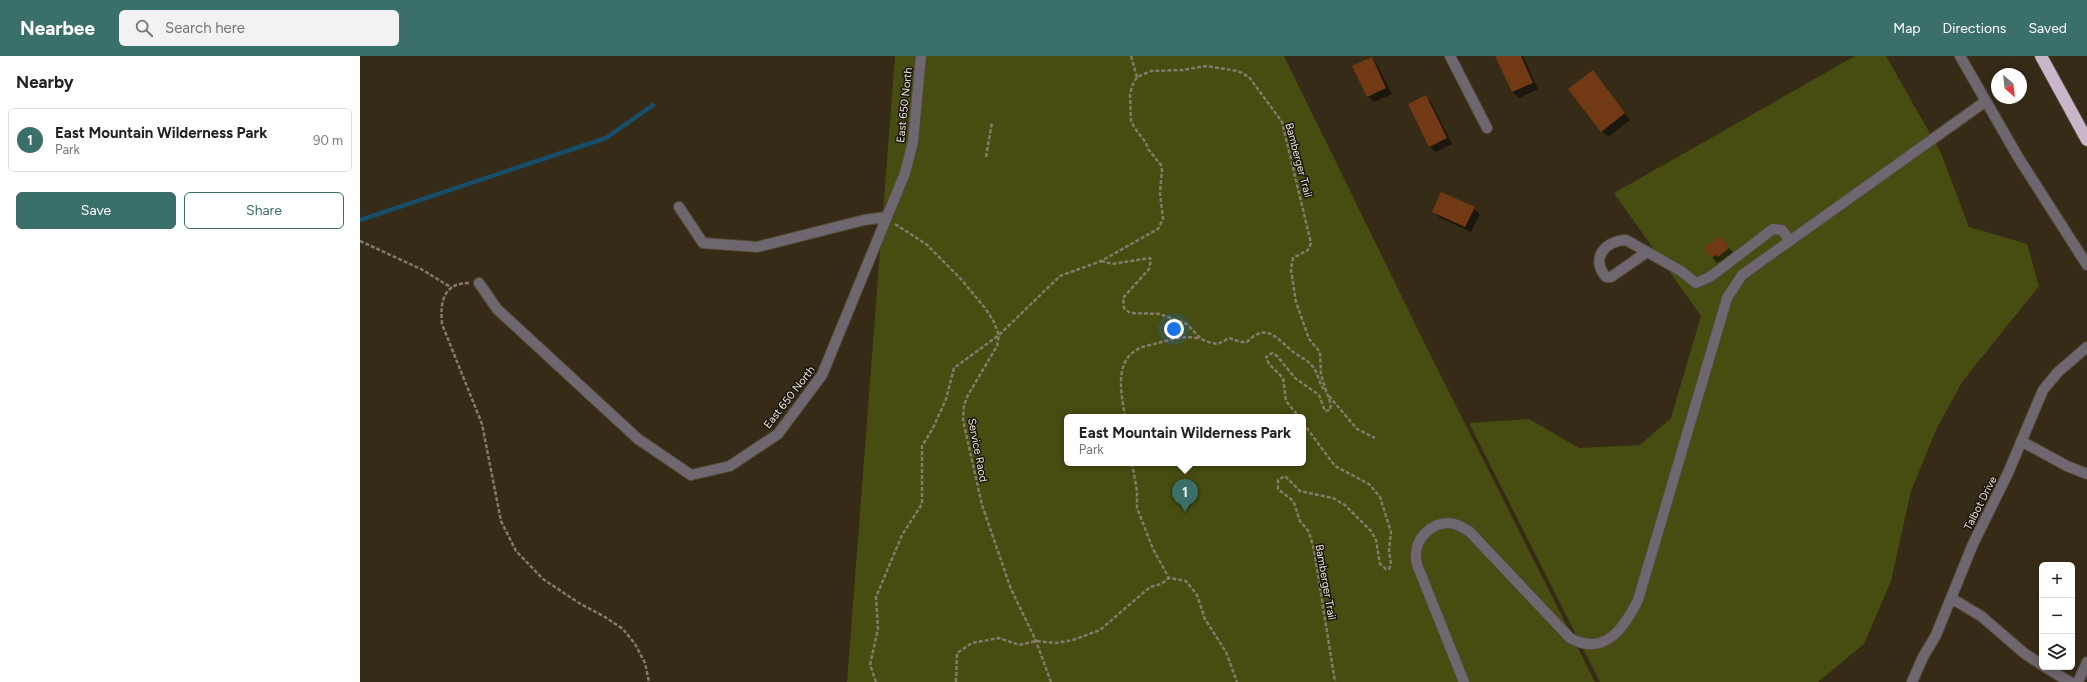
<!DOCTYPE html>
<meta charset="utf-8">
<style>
body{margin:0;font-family:Figtree,sans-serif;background:#f2f2f2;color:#222}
.controls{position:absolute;right:12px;bottom:12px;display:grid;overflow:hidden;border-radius:6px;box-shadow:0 2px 10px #0003}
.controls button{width:36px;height:36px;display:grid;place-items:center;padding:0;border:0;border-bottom:1px solid #e0e0e0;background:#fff;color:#222;font:20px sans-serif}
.compass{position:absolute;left:1631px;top:12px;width:36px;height:36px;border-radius:50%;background:#fff;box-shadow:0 2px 10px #0003;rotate:153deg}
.you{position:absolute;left:814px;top:273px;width:14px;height:14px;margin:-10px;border:3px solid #fff;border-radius:50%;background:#1a73e8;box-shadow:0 0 0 6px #1a73e833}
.badge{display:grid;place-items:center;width:26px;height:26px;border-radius:50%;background:#3b6f69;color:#fff;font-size:13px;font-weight:700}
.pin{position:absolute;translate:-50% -33px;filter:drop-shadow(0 1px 2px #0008)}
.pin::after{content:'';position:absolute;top:21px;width:14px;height:12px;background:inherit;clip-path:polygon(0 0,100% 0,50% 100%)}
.popup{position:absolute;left:704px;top:358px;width:242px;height:52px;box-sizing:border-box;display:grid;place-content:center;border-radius:6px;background:#fff;filter:drop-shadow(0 1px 3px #0005);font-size:13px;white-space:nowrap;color:#767676}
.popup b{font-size:15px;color:#222}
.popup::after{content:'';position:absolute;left:50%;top:100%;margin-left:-8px;border:8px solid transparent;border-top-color:#fff}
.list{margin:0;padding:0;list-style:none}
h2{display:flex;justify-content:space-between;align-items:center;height:52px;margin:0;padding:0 16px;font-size:17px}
h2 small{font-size:13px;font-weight:400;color:#767676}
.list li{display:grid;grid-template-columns:26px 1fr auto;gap:12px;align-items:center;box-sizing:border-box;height:64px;margin:0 8px 8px;padding:0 8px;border:1px solid #e0e0e0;border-radius:6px}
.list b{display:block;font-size:15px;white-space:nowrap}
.list p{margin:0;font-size:13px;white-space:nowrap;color:#767676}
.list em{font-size:13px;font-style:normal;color:#767676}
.actions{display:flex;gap:8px;padding:12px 16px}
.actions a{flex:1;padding:9px 0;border:1px solid #3b6f69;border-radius:6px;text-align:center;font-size:14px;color:#3b6f69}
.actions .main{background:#3b6f69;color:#fff}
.icon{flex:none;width:22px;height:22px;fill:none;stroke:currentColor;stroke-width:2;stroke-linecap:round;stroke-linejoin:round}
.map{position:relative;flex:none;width:1727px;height:626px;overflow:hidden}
header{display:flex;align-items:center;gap:24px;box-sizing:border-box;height:56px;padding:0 20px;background:#3b6f69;color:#fff}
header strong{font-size:19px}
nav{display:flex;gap:22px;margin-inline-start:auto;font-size:14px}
.search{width:280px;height:36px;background:#f2f2f2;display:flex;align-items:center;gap:10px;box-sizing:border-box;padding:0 14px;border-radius:6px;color:#767676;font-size:15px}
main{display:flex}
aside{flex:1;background:#fff}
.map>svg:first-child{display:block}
.green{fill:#474c10;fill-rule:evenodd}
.shadow{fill:#0007}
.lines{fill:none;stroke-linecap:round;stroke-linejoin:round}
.stream{stroke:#174f6b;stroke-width:4.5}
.building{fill:#713a14}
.minor-casing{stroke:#534936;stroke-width:12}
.highway-casing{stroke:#534936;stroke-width:14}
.path{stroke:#837a6a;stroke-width:2.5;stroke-dasharray:4 2;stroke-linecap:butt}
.minor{stroke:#6e676f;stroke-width:10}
.highway{stroke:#c9b6cb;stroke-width:12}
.labels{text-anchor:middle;stroke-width:3;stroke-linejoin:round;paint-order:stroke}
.street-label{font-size:11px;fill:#ede6da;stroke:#19140c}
</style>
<header>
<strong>Nearbee</strong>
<div class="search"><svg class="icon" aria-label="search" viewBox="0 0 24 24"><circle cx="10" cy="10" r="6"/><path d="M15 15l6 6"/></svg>Search here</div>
<nav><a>Map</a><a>Directions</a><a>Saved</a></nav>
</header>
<main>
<aside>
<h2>Nearby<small></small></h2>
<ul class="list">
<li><span class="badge">1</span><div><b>East Mountain Wilderness Park</b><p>Park</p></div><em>90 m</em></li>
</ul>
<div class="actions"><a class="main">Save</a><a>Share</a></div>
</aside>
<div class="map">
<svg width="1727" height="626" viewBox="0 0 1727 626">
<rect width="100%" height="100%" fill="#362b17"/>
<path class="green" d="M 535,0 L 924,0 L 1064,286 L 1235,626 L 487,626 ZM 707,361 L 943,361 L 943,407 L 707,407 Z
M 1495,0 L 1526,0 L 1581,97 L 1609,171 L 1667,188 L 1679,230 L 1602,326 L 1576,374 L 1551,435 L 1531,525 L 1504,588 L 1458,626 L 1240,626 L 1109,367 L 1169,363 L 1219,392 L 1280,389 L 1311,362 L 1341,260 L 1254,137 Z"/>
<path class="shadow" d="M 1137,0 L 1163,0 L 1178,33 L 1159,42 L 1153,36 Z
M 1012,2 L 1017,8 L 1032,38 L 1014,46 L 1008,40 Z
M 1238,21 L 1270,64 L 1248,81 L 1242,75 Z
M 1066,41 L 1071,46 L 1092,88 L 1076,96 L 1070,90 Z
M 1114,152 L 1120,158 L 1111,176 L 1079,161 L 1073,155 Z
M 1361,181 L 1374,198 L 1364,206 L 1362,204 L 1357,207 L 1345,192 Z"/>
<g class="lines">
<path class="stream" d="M 0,164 L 246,82 L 293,49"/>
</g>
<path class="building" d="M 1135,0 L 1161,0 L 1173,27 L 1152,36 Z
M 1012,1 L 1026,32 L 1007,41 L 992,10 Z
M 1233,14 L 1265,57 L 1241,76 L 1208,33 Z
M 1066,39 L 1087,82 L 1069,91 L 1048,48 Z
M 1081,136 L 1115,151 L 1105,171 L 1072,156 Z
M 1361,180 L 1369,192 L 1358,201 L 1356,199 L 1351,202 L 1344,192 Z"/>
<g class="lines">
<defs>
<path id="minor" d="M 1090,0 L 1127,72
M 1600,0 L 1658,101 L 1727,209
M 319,151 L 343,187 L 397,191 L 504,164 L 526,161
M 1287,196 L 1251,221 L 1246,221 C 1230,202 1245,185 1266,184 L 1321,215 L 1336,227 L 1350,221 L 1413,173 L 1422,174 L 1430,185
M 119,227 L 137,253 L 278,383 L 331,419 L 370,410 L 418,378 L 462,319 L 545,117 L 553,86 L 561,0
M 1661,385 L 1707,410 L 1727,418
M 1591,542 L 1621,560 L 1664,597 L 1682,609
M 1685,611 L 1710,626
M 1104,626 L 1060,516 C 1058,512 1056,506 1056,501 C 1055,483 1070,467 1089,467 C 1096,467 1103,472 1109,475 L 1210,582 C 1245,601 1264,572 1278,544 L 1367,242 L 1382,219 L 1626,45
M 1552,626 L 1563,601 L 1576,579 L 1613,488 L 1648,417 L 1683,334 L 1698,316 L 1727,291
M 1718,626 L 1727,606"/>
<path id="highway" d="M 1681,0 L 1727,84"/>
</defs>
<use href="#minor" class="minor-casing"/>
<use href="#highway" class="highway-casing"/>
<path class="path" d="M 771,0 L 777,21
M 626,101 L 632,66
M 535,168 L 566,188 L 600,222 L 625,252 L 633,264 L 639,279 L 637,290 L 608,339 L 604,349 L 603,364 L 622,449 L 651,533 L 676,585 L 691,626
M 0,185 L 61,213 L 92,232
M 741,205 L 752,208 L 790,202 L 791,204 L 789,213 L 763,242 L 764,252 L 770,257 L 800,258 L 827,268 L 841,283 L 851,287 L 858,288 L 869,282 L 881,286 L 887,286 C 908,264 919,286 936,298 C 942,302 949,305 953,311 C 959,319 959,329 966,336
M 109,227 C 83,227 80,246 82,268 L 122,368 L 141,465 L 156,495 L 183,523 L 219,547 L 245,561 L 263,573 L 275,588 L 285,607 L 289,626
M 969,340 L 997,373 L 1015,382
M 765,361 C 762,341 754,308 775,295 C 781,290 791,289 798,287 C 812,283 826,279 840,283
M 943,367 L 975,410 L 1009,428 L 1020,441 L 1031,476 L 1029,494 L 1031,508 L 1029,513 L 1026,513 L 1020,508 L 1016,484 L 1011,475 L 985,449 L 973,442 L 940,435 L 925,420 L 918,424 L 918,433 L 931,443 L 934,447 L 940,465 L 949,476 L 954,494 L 975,626
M 772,407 L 777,435 L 777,452 L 793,493 L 809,522
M 516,626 L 510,609 L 518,573 L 516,541 L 542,479 L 562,448 L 562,390 L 573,372 L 586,343 L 594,312 L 639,279 L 700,220 L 741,205 L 798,173 L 803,163 L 800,137 L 802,114 L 801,109 L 788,93 L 786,87 L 774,71 L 771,65 L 770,39 L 772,30 L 777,21 L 791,15 L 823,14 L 846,10 L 878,15 L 889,21 L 922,66 L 951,187 L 948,194 L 933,202 L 931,214 L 936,246 L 949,283 L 960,296 L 961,319 L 971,349 L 970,354 L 965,355 L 959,339 L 935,322 L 917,300 L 912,297 L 906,301 L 909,308 L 923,322 L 926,345 L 939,361
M 596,626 L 597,597 L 612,587 L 639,582 L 659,589 L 676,585 L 695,587 L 713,584 L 740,574 L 790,531 L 801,528 L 809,522 L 826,525 L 837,539 L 845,563 L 866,596 L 877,626"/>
<use href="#minor" class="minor"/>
<use href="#highway" class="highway"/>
</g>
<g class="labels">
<g class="street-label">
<text transform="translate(544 49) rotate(-84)" y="4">East 650 North</text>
<text transform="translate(939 104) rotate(75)" y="4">Bamberger Trail</text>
<text transform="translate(429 341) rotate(-52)" y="4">East 650 North</text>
<text transform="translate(618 394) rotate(79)" y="4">Service Raod</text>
<text transform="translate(1620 447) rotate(-63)" y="4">Talbot Drive</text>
<text transform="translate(966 526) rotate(80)" y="4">Bamberger Trail</text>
</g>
</g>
</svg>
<div class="controls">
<button>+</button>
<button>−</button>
<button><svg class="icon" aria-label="layers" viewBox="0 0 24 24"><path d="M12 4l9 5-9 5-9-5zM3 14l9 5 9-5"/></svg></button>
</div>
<svg class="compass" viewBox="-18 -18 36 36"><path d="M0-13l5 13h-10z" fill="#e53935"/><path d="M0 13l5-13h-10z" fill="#767676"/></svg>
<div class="you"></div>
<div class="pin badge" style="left:825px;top:456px">1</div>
<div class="popup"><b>East Mountain Wilderness Park</b>Park</div>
</div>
</main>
